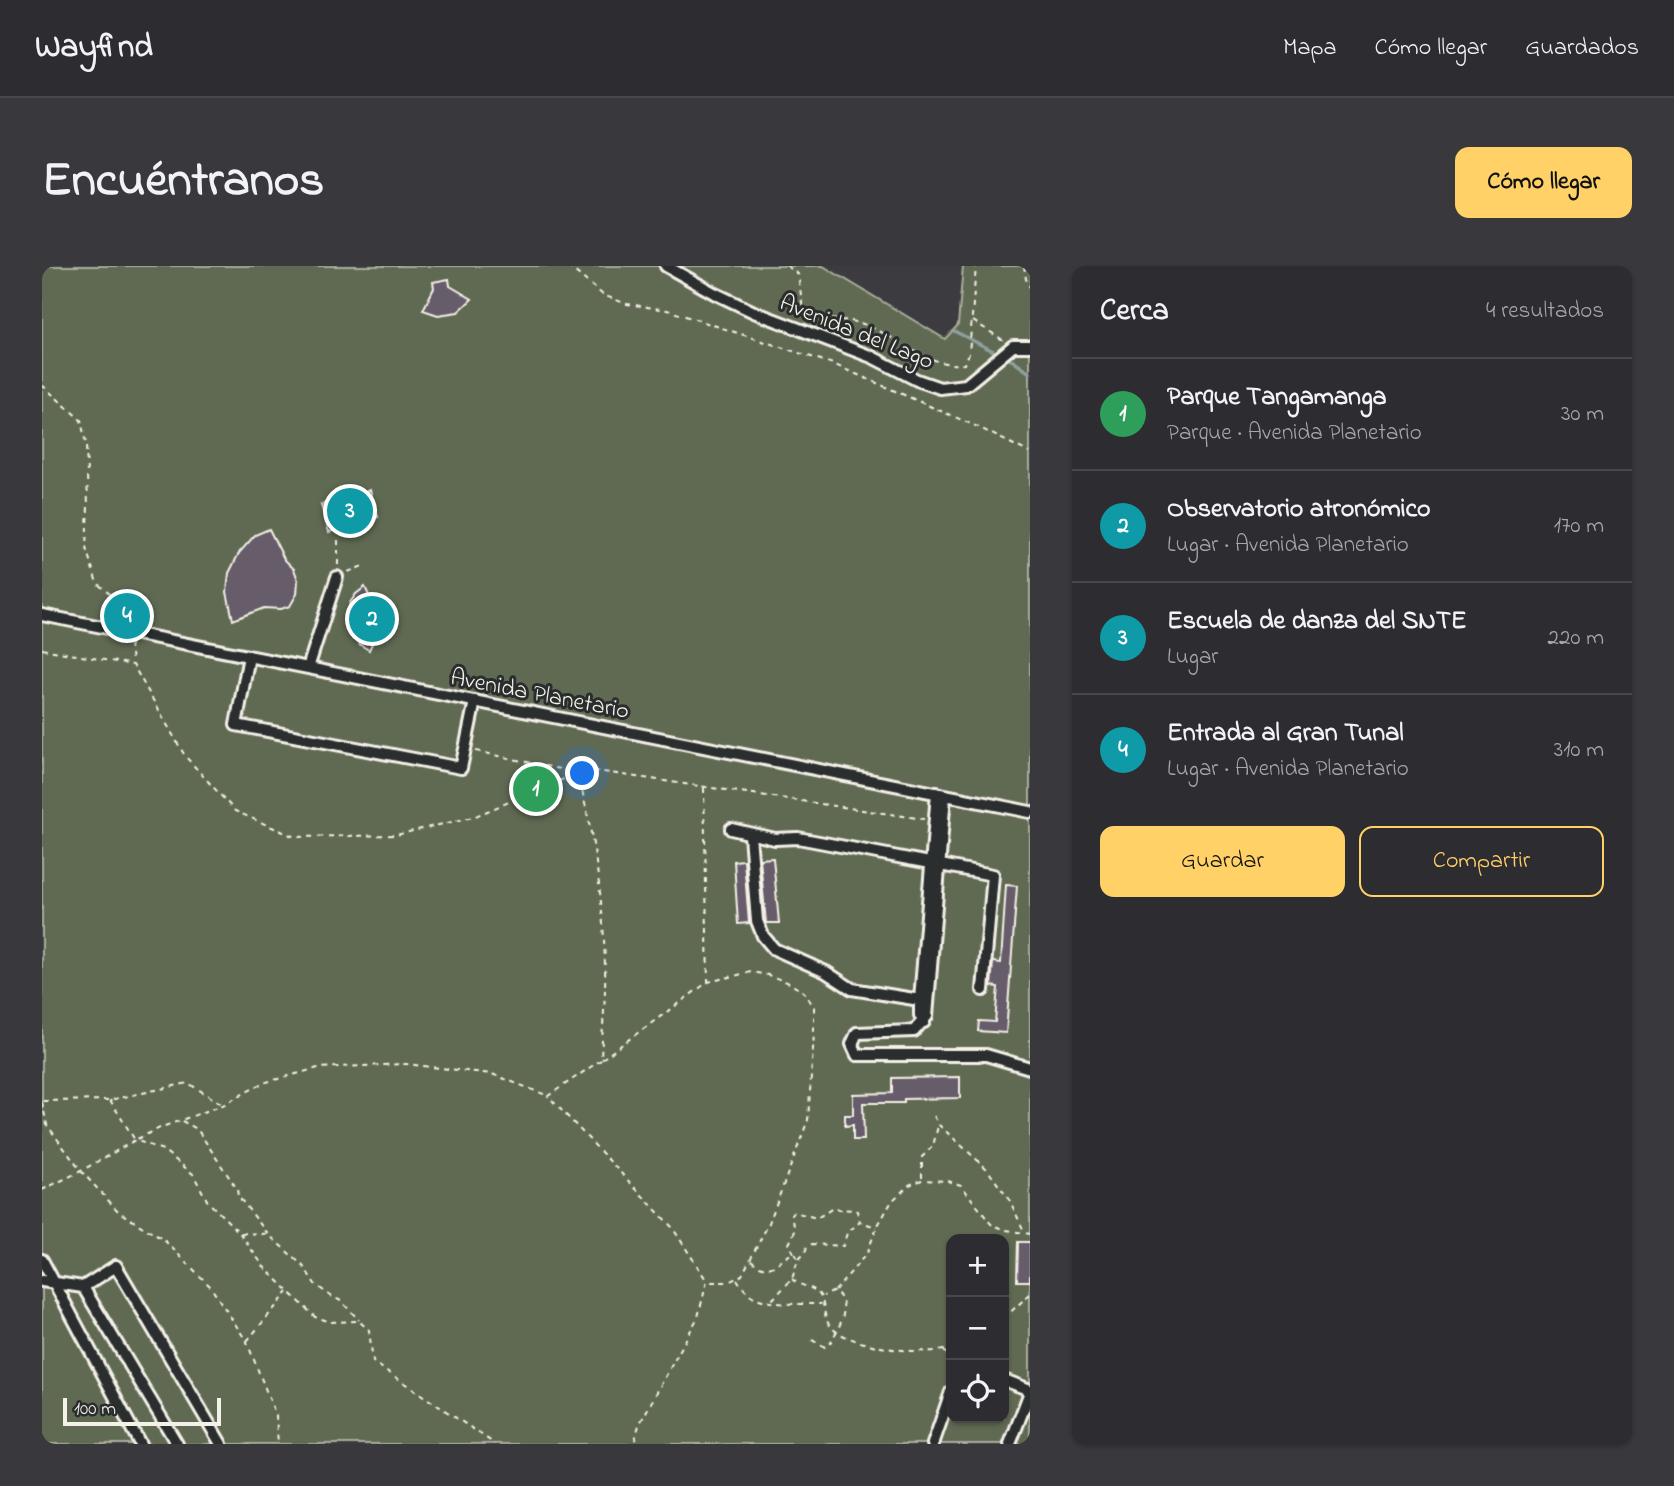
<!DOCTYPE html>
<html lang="es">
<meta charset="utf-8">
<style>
body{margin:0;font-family:"Indie Flower",sans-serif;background:#39383c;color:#f1f3f6}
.controls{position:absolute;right:21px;bottom:21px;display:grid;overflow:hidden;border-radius:14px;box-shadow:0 2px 5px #0004}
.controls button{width:63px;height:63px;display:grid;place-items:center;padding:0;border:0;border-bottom:2px solid #48484c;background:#2d2c30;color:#f1f3f6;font:35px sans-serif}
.scale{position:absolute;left:21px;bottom:18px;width:158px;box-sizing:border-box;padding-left:7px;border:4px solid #f4f1e8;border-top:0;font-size:19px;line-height:24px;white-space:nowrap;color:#f4f1e8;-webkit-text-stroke:5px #2a2d2e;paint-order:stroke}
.you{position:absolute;left:541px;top:508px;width:24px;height:24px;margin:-18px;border:5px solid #fff;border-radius:50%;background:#1a73e8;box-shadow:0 0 0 10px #1a73e833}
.badge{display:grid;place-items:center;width:46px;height:46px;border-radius:50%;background:#ffd166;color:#fff;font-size:23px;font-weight:700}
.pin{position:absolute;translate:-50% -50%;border:4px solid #fff;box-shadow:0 2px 7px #0006}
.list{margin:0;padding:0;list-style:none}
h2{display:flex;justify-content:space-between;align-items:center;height:91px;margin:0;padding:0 28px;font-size:30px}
h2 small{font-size:23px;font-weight:400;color:#a7a7ab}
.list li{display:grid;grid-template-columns:46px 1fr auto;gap:21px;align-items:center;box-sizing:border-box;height:112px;padding:0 28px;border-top:2px solid #48484c}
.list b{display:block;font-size:26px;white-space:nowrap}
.list p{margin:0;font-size:23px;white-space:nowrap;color:#a7a7ab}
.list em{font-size:23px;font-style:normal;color:#a7a7ab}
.actions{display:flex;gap:14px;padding:21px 28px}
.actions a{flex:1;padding:16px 0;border:2px solid #ffd166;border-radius:14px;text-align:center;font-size:24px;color:#ffd166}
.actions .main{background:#ffd166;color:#111}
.icon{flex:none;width:38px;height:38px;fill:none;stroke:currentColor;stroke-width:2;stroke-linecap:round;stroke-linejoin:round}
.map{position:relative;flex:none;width:988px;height:1178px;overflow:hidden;border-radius:14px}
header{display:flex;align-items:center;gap:42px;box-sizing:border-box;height:98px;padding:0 35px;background:#2d2c30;border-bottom:2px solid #48484c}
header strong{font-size:33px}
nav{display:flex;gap:38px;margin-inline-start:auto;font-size:24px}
.intro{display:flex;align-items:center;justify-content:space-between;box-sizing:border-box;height:168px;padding:0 42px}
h1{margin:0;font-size:49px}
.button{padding:18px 32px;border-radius:14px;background:#ffd166;color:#111;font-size:24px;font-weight:700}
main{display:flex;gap:42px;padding:0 42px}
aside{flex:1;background:#2d2c30;border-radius:14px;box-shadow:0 2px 5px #0004}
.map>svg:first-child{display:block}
.green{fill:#606b52;stroke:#aaae9d;stroke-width:2;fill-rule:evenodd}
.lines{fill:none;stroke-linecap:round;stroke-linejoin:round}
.stream{stroke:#8f9f9f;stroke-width:3.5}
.building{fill:#665b6a;stroke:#f4f1e8;stroke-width:2}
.minor-casing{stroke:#f4f1e8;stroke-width:16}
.path{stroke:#f4f1e8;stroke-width:2;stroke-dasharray:5 5;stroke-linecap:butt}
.minor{stroke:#2a2d2e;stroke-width:10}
.labels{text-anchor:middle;stroke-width:6;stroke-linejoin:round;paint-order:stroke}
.street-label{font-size:24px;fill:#f4f1e8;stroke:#2a2d2e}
</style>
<header>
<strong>Wayfind</strong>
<nav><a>Mapa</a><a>Cómo llegar</a><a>Guardados</a></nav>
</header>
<div class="intro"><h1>Encuéntranos</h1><a class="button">Cómo llegar</a></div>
<main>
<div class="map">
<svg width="988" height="1178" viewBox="0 0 988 1178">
<rect width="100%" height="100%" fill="#3c3b40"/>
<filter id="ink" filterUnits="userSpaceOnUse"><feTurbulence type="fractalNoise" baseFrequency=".0143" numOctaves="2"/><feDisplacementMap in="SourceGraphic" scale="14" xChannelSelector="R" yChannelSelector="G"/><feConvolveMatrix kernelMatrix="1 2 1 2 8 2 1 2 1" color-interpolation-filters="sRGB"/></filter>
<g filter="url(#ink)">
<path class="green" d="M 0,0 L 781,0 L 903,73 L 916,59 L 921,0 L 988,0 L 988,1178 L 0,1178 ZM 909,973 L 962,973 L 962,1152 L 909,1152 Z"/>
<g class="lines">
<path class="stream" d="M 912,65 L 971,95 L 988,107"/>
</g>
<path class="building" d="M 407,13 L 408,20 L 430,33 L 416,46 L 396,49 L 381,44 L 392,22 L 391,16 Z
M 328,224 L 336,251 L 287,266 L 279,239 Z
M 227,263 L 242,293 L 252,303 L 256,314 L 255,328 L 248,340 L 239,343 L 222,342 L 191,354 L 185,326 L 187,307 L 197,287 L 213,269 Z
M 323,321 L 329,334 L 344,336 L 349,339 L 354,350 L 352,361 L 349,366 L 343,369 L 333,371 L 327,384 L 317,378 L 305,359 L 305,348 L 308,337 L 314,328 Z
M 731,592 L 737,657 L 724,657 L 718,593 Z
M 702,594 L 707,657 L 696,658 L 692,595 Z
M 964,619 L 975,620 L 964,767 L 936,765 L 937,755 L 953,756 L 956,721 L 949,720 L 951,696 L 959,697 Z
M 918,811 L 918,832 L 862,833 L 862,837 L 821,837 L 822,874 L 811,874 L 811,859 L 803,860 L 803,849 L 811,849 L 811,828 L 850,827 L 850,812 Z
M 976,976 L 988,976 L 988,1015 L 975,1015 Z"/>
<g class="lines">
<defs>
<path id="minor" d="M 624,0 L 672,27 L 712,46 L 830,91 L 875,114 L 898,122 L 924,119 L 971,80 L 988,80
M 0,349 L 988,546
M 207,390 L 194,459 L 419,502 L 433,435
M 266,402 L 295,311
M 903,529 L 885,750 L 872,765 L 815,767 L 810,778 L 815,789 L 944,789 L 988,802
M 689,563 L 733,573 L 756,572 L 951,609 L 941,724
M 708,569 L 715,655 L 721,670 L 732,683 L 784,706 L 810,723 L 878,734
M 882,756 L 878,749 L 878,734 L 895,527
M 0,994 L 98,1178
M 0,1015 L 41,1021 L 74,1000 L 179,1178
M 41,1021 L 135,1178
M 962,1114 L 988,1124
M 891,1178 L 909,1126
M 968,1178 L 988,1126"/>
</defs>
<use href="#minor" class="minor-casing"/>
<path class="path" d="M 526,0 L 561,29 L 585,38 L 625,44 L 791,98 L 938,162 L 988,187
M 745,0 L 756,8 L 761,44 C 781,58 794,51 814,56 C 851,65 882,102 922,98 L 927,88 L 934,0
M 982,0 L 984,13 L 988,22
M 931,55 L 961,74
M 0,119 L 39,154 L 44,178 L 46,240 L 44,282 L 55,317 L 79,338 L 85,355
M 296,299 L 296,272
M 306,306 L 321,300
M 88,378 L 90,397
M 0,383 L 91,399 L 143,490 L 193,545 L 253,571 L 354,569 L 431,551 L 536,507 C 552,572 562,636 563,703 C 564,734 560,764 559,794 L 506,830 L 630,961 L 665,1015 L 656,1051 L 597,1159 L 592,1178
M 434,485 L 536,507 L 554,505 L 882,553
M 662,522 L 666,715
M 560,793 L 666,716 L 709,706 L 726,709 L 745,716 L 762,726 L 772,741 L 772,768 L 766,854 L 727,957 L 700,1009 L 687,1016 L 667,1016
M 68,834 L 93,874 L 120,861 L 181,839 L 221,817 L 276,802 L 364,798 L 450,808 L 504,829
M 1,835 L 68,834 L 146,817 L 180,838
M 0,836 L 5,859 L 39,905 L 77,946 L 122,974 L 168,1020 L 205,1076 L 234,1150 L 236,1178
M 892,850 L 897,859 L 945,903 L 968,935 L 982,965
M 140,855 L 155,863 L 195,923 L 196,930 L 226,968 L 261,1000 L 273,1018 L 287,1029 L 299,1035 L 317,1054
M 880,912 L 880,891 L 891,880 L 896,860
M 0,924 L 39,905 L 93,874 L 121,884 L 151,908 L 166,936 L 197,966 L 222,1001 L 273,1051 L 289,1056 L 317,1055 L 327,1064 L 331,1096 L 453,1178
M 199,967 L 225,968
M 752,987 L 747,978 L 753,965 L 750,949 L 752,946 L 775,952 L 791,942 C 799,945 807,942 815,945 L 818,956 L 835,961
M 757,993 L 763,987 L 765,980 L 770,978 L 801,980 L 805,967 L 818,956
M 709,994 C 728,1010 733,998 749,988 L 754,989 L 756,994 L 750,1013 L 729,1035
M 695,1013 C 698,1018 702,1023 706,1027 C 721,1040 759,1038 779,1038
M 750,1013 C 757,1020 767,1020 774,1025 C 784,1033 780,1050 788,1060 C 807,1081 884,1091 909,1082
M 793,1025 L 825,987 L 835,961 L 850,935 L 867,919 L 880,914 L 906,915 L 919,919 L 949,958 L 964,964 L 988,968
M 962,1052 L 988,1028
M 770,1074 L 783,1081 L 788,1077 C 798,1060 810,1041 793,1025 L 781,1030
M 205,1075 L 246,1026
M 902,1085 L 909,1092"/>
<use href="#minor" class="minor"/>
</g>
</g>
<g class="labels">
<g class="street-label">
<text transform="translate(815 65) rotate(22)" y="8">Avenida del Lago</text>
<text transform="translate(498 427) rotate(11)" y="8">Avenida Planetario</text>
</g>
</g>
</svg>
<div class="controls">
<button>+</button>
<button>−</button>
<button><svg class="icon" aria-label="locate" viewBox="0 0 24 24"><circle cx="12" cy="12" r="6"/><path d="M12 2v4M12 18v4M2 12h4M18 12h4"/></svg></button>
</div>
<div class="scale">100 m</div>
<div class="you"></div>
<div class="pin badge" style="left:494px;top:523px;background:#2e9e5b">1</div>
<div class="pin badge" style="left:330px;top:353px;background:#0f9aa8">2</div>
<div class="pin badge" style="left:308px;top:245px;background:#0f9aa8">3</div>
<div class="pin badge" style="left:85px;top:350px;background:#0f9aa8">4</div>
</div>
<aside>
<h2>Cerca<small>4 resultados</small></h2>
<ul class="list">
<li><span class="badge" style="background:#2e9e5b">1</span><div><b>Parque Tangamanga</b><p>Parque · Avenida Planetario</p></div><em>30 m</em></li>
<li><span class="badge" style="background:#0f9aa8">2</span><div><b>Observatorio atronómico</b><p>Lugar · Avenida Planetario</p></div><em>170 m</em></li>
<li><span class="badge" style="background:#0f9aa8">3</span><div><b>Escuela de danza del SNTE</b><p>Lugar</p></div><em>220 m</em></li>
<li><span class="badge" style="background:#0f9aa8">4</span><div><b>Entrada al Gran Tunal</b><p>Lugar · Avenida Planetario</p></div><em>310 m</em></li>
</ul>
<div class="actions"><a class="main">Guardar</a><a>Compartir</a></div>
</aside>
</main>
